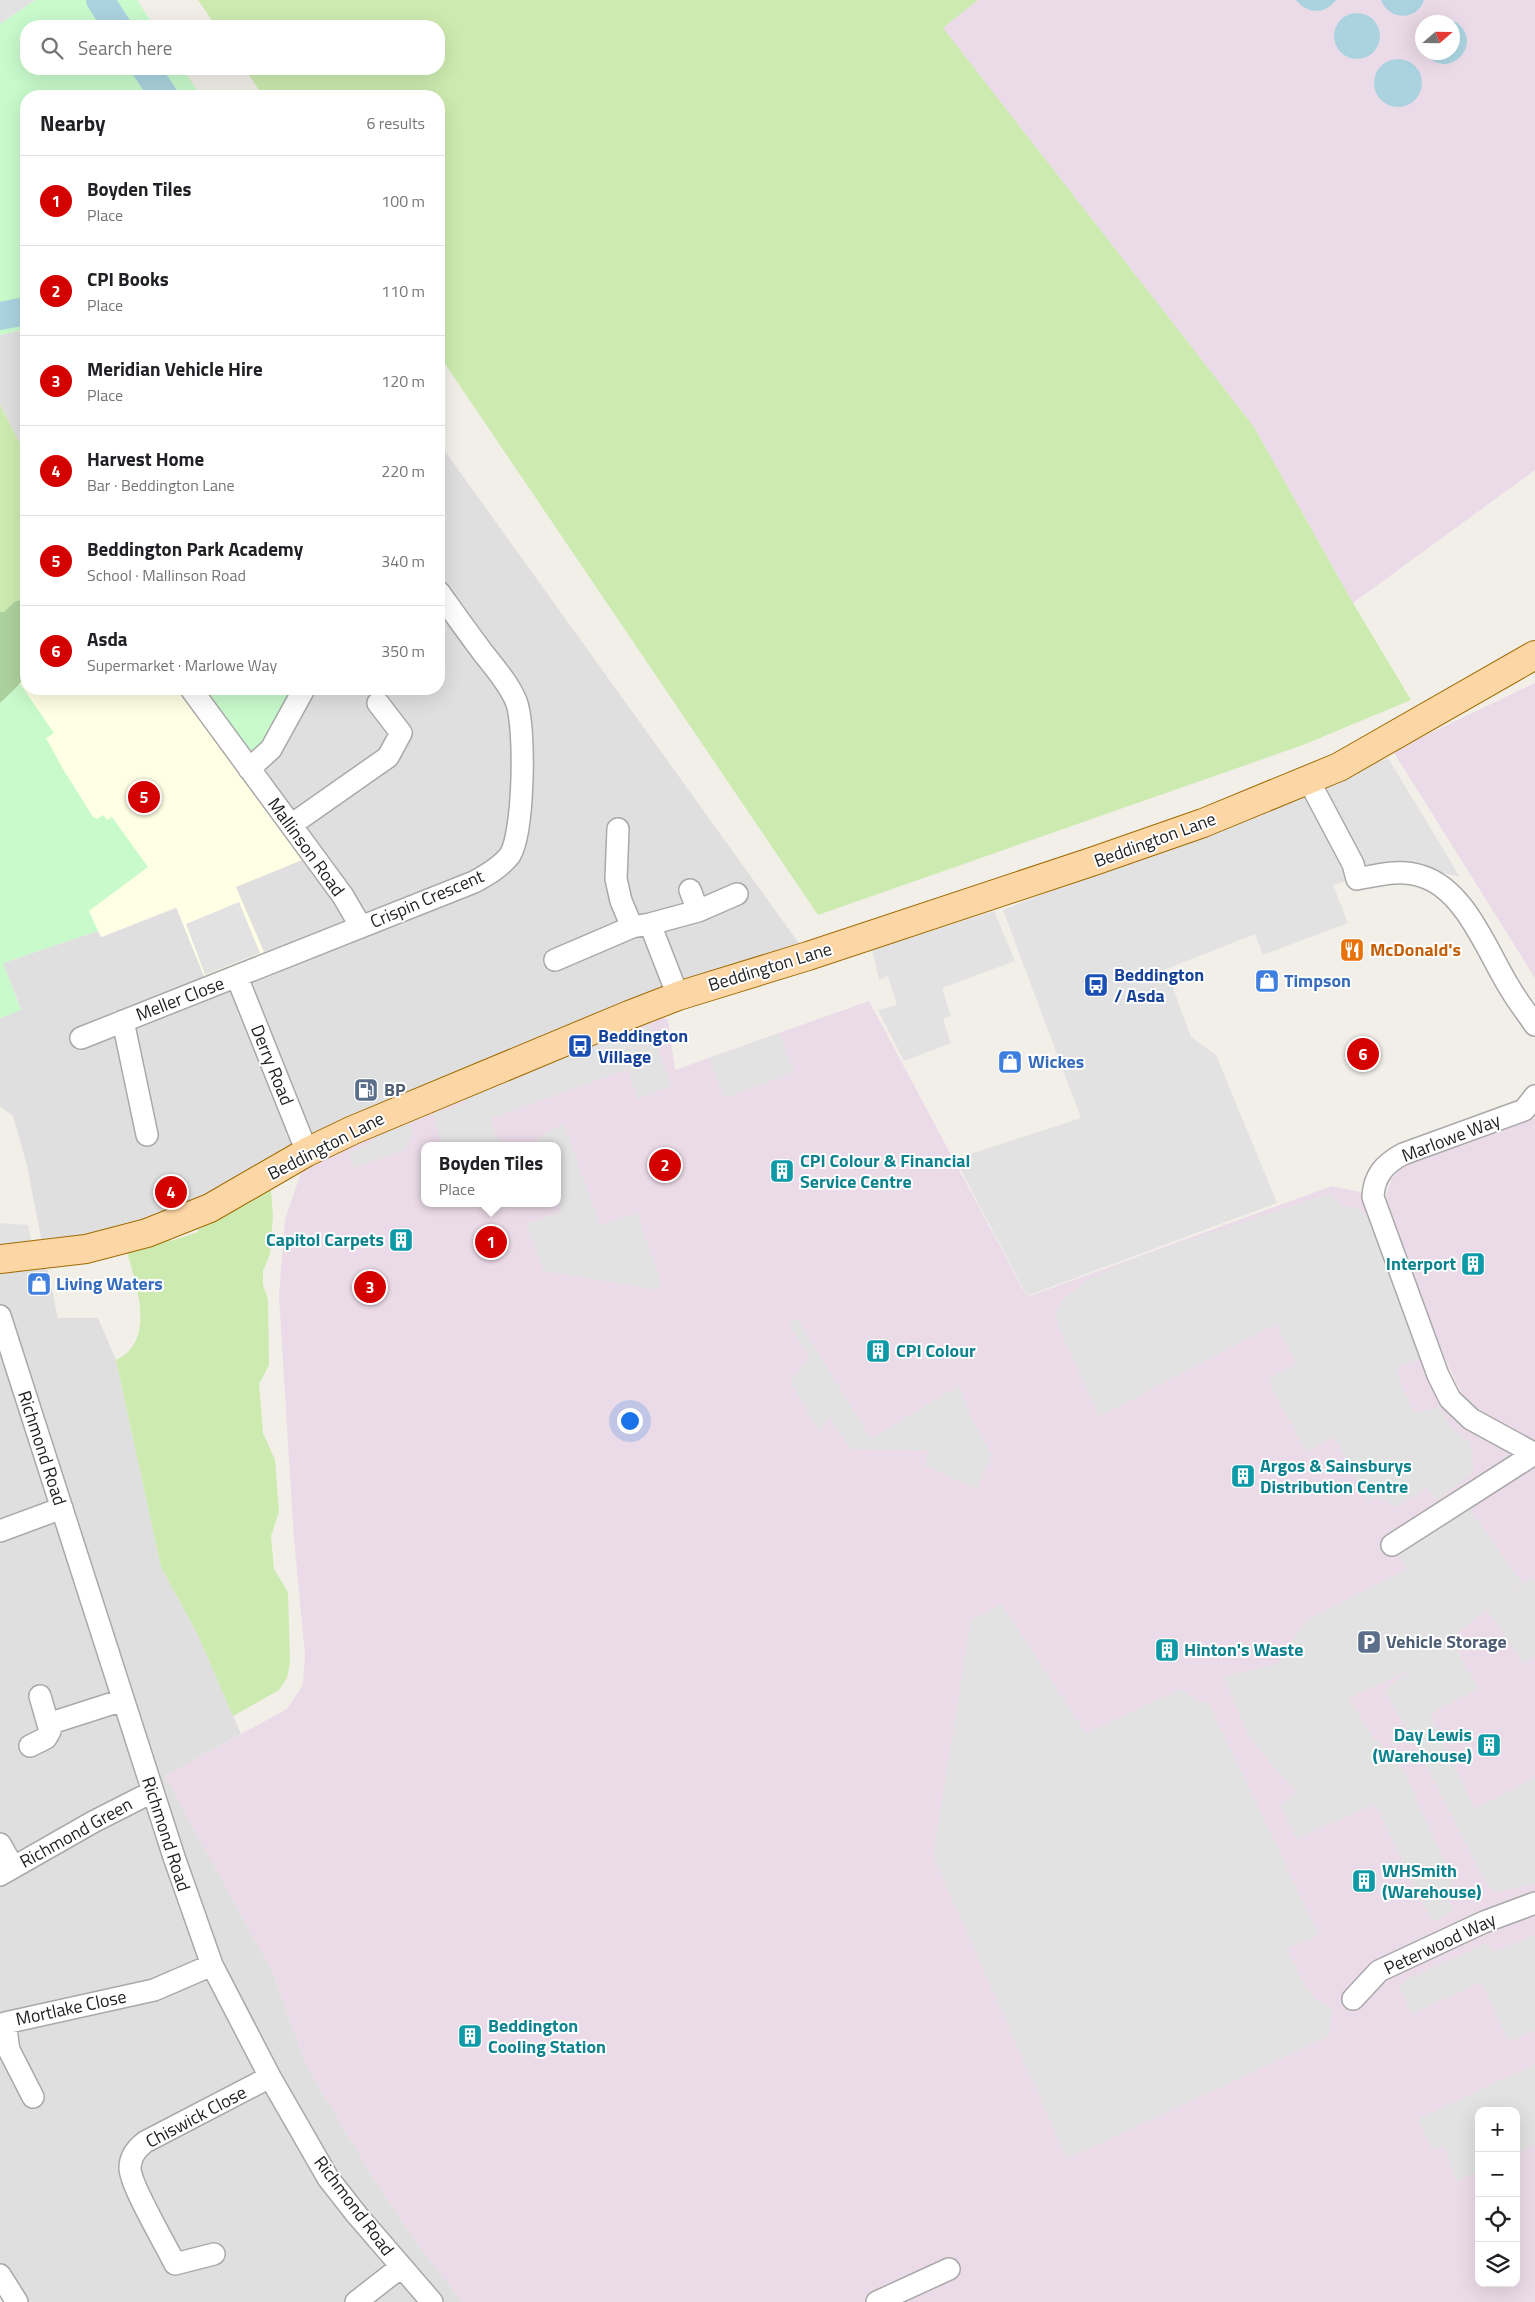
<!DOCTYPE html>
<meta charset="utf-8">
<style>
body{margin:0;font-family:"Titillium Web",sans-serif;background:#f2f2f2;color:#202124}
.controls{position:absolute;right:15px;bottom:15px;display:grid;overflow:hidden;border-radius:10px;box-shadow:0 5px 20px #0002}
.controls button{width:45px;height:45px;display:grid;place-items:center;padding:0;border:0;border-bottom:1px solid #e0e0e0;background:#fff;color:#202124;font:25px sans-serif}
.compass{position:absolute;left:1415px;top:15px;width:45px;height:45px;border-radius:50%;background:#fff;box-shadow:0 5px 20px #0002;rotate:70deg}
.you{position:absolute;left:629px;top:1420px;width:18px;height:18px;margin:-12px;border:4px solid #fff;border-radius:50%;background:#1a73e8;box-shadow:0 0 0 8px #1a73e833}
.badge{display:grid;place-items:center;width:32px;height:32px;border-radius:50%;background:#d40000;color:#fff;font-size:16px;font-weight:700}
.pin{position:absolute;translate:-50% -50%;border:2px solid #fff;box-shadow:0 1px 5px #0006}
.popup{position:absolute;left:421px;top:1142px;width:140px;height:65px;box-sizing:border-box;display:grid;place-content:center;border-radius:10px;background:#fff;filter:drop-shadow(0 1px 4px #0005);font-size:16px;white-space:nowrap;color:#757577}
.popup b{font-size:19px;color:#202124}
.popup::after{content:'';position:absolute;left:50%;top:100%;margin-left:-10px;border:10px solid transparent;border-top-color:#fff}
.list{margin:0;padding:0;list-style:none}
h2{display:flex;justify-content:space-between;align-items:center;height:65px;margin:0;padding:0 20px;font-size:21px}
h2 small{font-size:16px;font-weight:400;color:#757577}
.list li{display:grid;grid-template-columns:32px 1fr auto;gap:15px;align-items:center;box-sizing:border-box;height:90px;padding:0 20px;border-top:1px solid #e0e0e0}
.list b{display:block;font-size:19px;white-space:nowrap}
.list p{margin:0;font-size:16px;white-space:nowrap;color:#757577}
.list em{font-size:16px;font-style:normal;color:#757577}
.icon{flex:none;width:28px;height:28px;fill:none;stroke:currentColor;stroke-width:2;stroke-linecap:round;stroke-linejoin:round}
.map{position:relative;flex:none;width:1535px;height:2302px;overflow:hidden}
.search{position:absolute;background:#fff;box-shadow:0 5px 20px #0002;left:20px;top:20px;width:425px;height:55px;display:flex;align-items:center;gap:12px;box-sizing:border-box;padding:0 18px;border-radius:20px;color:#757577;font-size:19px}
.panel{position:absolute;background:#fff;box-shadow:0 5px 20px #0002;left:20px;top:90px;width:425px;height:605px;border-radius:20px}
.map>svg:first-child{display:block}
.residential{fill:#e0dfdf}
.industrial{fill:#ebdbe8;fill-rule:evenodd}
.education{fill:#ffffe5}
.grass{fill:#cdebb0}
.forest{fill:#add19e}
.park{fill:#c8facc}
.parking{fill:#e2e2e2}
.water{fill:#aad3df}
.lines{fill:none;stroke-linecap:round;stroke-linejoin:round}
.river{stroke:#aad3df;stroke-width:28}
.minor-casing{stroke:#a9a9a9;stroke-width:24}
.major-casing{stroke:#a06b00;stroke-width:30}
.minor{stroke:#fff;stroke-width:21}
.major{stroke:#fcd6a4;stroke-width:28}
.labels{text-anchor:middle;stroke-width:4;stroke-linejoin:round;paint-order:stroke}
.street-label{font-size:18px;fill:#222;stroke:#fff}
.food-label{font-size:18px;font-weight:bold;fill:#c56008;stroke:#fff;text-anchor:start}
.transit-label{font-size:18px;font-weight:bold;fill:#164399;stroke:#fff;text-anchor:start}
.shop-label{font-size:18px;font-weight:bold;fill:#366cbe;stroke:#fff;text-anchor:start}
.service-label{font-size:18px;font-weight:bold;fill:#4e5e75;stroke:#fff;text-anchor:start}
.culture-label{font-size:18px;font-weight:bold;fill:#0d838f;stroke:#fff;text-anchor:start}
</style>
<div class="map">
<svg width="1535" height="2302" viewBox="0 0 1535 2302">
<rect width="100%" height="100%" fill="#f2efe9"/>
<path class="residential" d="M 26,329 L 26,455 L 0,405 L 0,335 Z
M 439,443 L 808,956 L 725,981 L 225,1200 L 44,1255 L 58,1318 L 98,1318 L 116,1360 L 161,1567 L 197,1633 L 241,1734 L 165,1776 L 273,1973 L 306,2065 L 374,2179 L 416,2242 L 463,2302 L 17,2302 L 0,2275 L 0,1260 L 44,1254 L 27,1165 L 13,1116 L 0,1106 L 0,1018 L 21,1009 L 3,963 L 98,931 L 102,937 L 301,860 L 177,689 L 439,689 Z"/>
<path class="industrial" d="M 978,0 L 1535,0 L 1535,470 L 1353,603 L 1254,427 L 942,27 ZM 1422,22 L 1452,22 L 1452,52 L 1422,52 Z
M 1535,683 L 1535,978 L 1393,751 Z
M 869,1001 L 1027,1297 L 1332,1186 L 1364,1193 L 1438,1398 L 1507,1452 L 1535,1467 L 1535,2302 L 463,2302 L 416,2242 L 374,2179 L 306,2065 L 273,1973 L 165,1776 L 287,1709 L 303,1685 L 305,1655 L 294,1539 L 279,1296 L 285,1219 L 303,1167 L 663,1017 L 668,1020 L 675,1070 ZM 425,1146 L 557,1146 L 557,1203 L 425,1203 ZM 1479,2111 L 1516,2111 L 1516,2283 L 1479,2283 Z
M 1535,1118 L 1535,1442 L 1486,1416 L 1464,1399 L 1439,1346 L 1392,1223 L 1386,1196 L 1391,1179 L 1405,1164 Z"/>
<path class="education" d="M 26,676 L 26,689 L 177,689 L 302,860 L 236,887 L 264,952 L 204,976 L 176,907 L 101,937 L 0,735 L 0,703 L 11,694 Z"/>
<path class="grass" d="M 198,0 L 978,0 L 943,28 L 1254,427 L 1353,603 L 1411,700 L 1303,745 L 818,915 L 439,355 L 439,96 L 263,96 L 245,69 L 439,69 L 439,26 L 216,26 Z
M 0,405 L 26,455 L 26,598 L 14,602 L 4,613 L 0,612 Z
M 271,1189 L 273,1216 L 270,1254 L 263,1271 L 263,1285 L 268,1299 L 269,1365 L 259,1384 L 263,1433 L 275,1460 L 279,1512 L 271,1536 L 274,1569 L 288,1592 L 290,1662 L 287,1678 L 279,1690 L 233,1716 L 197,1633 L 161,1567 L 116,1360 C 158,1340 135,1283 126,1248 L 166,1233 L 171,1241 L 198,1232 L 198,1230 Z"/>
<path class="forest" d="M 26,598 L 26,676 L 11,694 L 0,703 L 0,612 L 4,612 L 14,602 Z"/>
<path class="park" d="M 35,0 L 137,0 L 154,26 L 26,26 L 26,69 L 183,69 L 201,96 L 26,96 L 26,329 L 0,335 L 0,24 Z
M 20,684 L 54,733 L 46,738 L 63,769 L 93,817 L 97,819 L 103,815 L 107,820 L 112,817 L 148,867 L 89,911 L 98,931 L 3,963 L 21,1010 L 0,1018 L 0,703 Z
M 199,689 L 299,689 L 266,745 L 253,752 L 248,752 Z"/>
<path class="parking" d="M 0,0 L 35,0 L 0,24 Z
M 1388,758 L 1460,877 L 1409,864 L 1333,885 L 1348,923 L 1263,955 L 1255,934 L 1166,969 L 1191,1037 L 1216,1055 L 1277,1203 L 1027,1296 L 955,1159 L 1081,1118 L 1003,910 Z
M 239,902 L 260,953 L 205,975 L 186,924 Z
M 994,911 L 1015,961 L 942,988 L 951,1016 L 943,1019 L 951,1043 L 904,1061 L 878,1010 L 897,1005 L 888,976 L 879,980 L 872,950 Z
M 650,1025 L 671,1086 L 637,1099 L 628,1069 L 490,1119 L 500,1146 L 442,1146 L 433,1113 L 466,1103 L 464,1096 Z
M 779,1033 L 795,1072 L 725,1098 L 709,1059 Z
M 408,1120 L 413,1135 L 405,1150 L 353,1168 L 349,1152 L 372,1142 L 377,1132 Z
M 564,1124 L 600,1225 L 637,1213 L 662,1284 L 657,1290 L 544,1271 L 526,1224 L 562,1211 L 557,1198 L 557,1146 L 539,1146 L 536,1139 Z
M 1330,1193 L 1341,1206 L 1358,1208 L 1370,1219 L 1419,1359 L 1397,1367 L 1402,1386 L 1415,1413 L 1439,1407 L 1451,1428 L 1470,1442 L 1474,1472 L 1436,1501 L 1427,1487 L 1395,1507 L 1378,1496 L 1368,1501 L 1334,1437 L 1306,1452 L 1267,1379 L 1297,1364 L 1276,1324 L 1099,1417 L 1060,1330 L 1055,1315 L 1063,1300 L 1088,1279 L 1139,1257 Z
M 0,1223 L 28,1225 L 32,1244 L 0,1247 Z
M 797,1318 L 871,1439 L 959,1385 L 970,1415 L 992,1455 L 977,1489 L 924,1465 L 928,1451 L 850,1449 L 830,1418 L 819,1432 L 790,1381 L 809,1357 L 789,1325 Z
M 1469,1508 L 1522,1583 L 1508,1595 L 1531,1578 L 1535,1583 L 1535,1657 L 1523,1663 L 1487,1610 L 1412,1668 L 1451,1640 L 1479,1689 L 1430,1714 L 1475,1809 L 1535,1777 L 1535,1883 L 1497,1892 L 1486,1884 L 1412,1738 L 1384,1690 L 1410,1670 L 1349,1698 L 1373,1737 L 1392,1756 L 1407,1777 L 1454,1884 L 1443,1889 L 1454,1910 L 1432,1922 L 1375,1804 L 1296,1839 L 1280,1805 L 1297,1793 L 1250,1739 L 1223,1676 L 1277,1664 L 1306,1620 L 1407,1569 L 1398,1554 Z
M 1001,1604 L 1086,1733 L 1181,1689 L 1200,1703 L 1208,1701 L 1319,1935 L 1287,1948 L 1305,1985 L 1317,2001 L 1333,2009 L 1328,2037 L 1067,2159 L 933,1856 L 971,1620 Z
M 1535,1935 L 1535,2030 L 1509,2042 L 1481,1982 L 1412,2014 L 1399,1986 L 1407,1979 L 1487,1943 L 1493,1951 L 1505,1948 Z
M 1535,2064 L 1535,2145 L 1516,2154 L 1516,2111 L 1479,2111 L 1479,2171 L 1456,2182 L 1444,2145 L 1432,2150 L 1418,2119 Z"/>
<path class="water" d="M 1296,0 L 1336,0 C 1325,15 1307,14 1296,0 Z
M 1381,0 L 1424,0 C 1417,21 1389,21 1381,0 Z
M1334 36a23 23 0 1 1 46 0a23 23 0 1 1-46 0Z
M 1442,19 L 1456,22 C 1486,44 1447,83 1425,53 L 1452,52 L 1452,22 L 1434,22 Z
M1374 83a24 24 0 1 1 48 0a24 24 0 1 1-48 0Z"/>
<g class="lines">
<path class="river" d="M 100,0 L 117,26
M 146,69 L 164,96
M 0,316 L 26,311"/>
<defs>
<path id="minor" d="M 191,689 L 343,896 L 361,927
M 249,769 L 271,749 L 304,689
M 1309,781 L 1353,864 L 1357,879 C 1378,875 1401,869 1421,876 C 1466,889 1488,954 1511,990 C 1518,1002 1527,1013 1535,1025
M 291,825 L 388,757 L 401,733 L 378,703
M 618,829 L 616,879 L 621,901 L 632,927
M 698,911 L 737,894
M 555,960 L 632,927 L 650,924
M 237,977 L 307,1152
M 678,996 L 650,924 L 698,911 L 690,890
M 123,1021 L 147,1135
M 81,1038 L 474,882 C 487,875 501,867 510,855 C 524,833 526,725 516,701 C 509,684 495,668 484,654 C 468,633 454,613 439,592
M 1535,1096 L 1524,1110 L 1403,1154 C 1384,1164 1374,1176 1373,1197 L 1438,1375 L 1450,1399 L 1471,1419 L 1535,1454
M 0,1316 L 174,1857 L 212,1965 L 270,2077 L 328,2178 L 357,2215 L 432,2302
M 0,1531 L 62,1508
M 1392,1545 L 1534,1454
M 48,1724 L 123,1700
M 30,1746 L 46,1738 L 50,1731 L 40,1696
M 0,1844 L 13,1867
M 0,1875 L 93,1822 L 152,1792
M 1353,1999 L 1379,1971 L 1484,1922 L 1535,1903
M 33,2097 L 9,2050 L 5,2023 L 154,1990 L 212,1965
M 214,2254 L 175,2264 C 166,2245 130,2185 130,2168 C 130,2157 136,2149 145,2142 L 270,2077
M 0,2275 L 17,2302
M 356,2302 L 401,2267
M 877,2302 L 949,2269"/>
<path id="major" d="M 0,1259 L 86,1249 L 147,1233 L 210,1208 L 307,1152 L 353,1130 L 629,1015 L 678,996 L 808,956 L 1094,861 L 1203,823 L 1339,767 L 1535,655"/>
</defs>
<use href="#minor" class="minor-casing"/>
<use href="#major" class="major-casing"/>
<use href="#minor" class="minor"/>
<use href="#major" class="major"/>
</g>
<defs>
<symbol id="restaurant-square" viewBox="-11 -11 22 22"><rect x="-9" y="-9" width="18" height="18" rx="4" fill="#e8710a" stroke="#fff"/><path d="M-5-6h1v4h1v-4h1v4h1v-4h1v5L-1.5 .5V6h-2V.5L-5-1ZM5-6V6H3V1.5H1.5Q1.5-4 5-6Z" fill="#fff"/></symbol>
<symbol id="shop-square" viewBox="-11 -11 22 22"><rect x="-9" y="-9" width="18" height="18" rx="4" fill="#3f7fe0" stroke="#fff"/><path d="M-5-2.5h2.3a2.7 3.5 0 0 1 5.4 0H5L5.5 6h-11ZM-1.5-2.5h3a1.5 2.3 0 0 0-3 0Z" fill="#fff"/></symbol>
<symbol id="bus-square" viewBox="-11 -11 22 22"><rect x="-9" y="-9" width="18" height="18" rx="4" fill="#1a4fb4" stroke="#fff"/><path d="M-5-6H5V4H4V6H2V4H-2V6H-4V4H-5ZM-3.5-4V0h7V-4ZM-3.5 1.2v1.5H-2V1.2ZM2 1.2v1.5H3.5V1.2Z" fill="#fff"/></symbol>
<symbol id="fuel-square" viewBox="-11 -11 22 22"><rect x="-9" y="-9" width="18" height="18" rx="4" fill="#5c6f8a" stroke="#fff"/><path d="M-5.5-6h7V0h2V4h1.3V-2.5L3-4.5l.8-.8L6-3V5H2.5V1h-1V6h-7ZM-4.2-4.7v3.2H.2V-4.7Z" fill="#fff"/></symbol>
<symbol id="building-square" viewBox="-11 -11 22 22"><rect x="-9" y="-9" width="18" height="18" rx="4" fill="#0f9aa8" stroke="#fff"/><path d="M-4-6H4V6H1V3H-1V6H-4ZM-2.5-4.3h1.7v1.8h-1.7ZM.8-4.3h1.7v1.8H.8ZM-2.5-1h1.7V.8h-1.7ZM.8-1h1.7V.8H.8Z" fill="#fff"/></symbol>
<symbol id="parking-square" viewBox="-11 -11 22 22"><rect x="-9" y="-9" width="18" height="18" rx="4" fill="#5c6f8a" stroke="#fff"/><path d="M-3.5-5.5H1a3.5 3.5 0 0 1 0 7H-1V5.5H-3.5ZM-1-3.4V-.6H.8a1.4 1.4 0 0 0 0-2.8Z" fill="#fff"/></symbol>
</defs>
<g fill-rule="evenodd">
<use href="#restaurant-square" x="1338" y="936" width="28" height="28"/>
<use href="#shop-square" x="1253" y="967" width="28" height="28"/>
<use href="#bus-square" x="1082" y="971" width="28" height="28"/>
<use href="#bus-square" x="566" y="1032" width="28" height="28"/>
<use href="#shop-square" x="996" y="1048" width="28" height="28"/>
<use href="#fuel-square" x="352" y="1076" width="28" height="28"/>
<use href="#building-square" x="768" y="1157" width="28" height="28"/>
<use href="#building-square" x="387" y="1226" width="28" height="28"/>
<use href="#building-square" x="1459" y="1250" width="28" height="28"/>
<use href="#shop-square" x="25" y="1270" width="28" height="28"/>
<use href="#building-square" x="864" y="1337" width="28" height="28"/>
<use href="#building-square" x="1229" y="1462" width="28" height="28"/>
<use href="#parking-square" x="1355" y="1628" width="28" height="28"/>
<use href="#building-square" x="1153" y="1636" width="28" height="28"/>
<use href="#building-square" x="1475" y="1731" width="28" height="28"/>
<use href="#building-square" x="1350" y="1867" width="28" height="28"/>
<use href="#building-square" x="456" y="2022" width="28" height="28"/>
</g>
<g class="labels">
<g class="street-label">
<text transform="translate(1155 840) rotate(-20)" y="6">Beddington Lane</text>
<text transform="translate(306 847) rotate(54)" y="6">Mallinson Road</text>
<text transform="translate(427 899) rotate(-23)" y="6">Crispin Crescent</text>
<text transform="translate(770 967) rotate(-17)" y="6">Beddington Lane</text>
<text transform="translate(180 999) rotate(-21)" y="6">Meller Close</text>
<text transform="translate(272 1065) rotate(68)" y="6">Derry Road</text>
<text transform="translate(1451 1138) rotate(-21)" y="6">Marlowe Way</text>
<text transform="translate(326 1146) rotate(-27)" y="6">Beddington Lane</text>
<text transform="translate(42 1448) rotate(72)" y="6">Richmond Road</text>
<text transform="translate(76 1833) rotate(-29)" y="6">Richmond Green</text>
<text transform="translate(166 1834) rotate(72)" y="6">Richmond Road</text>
<text transform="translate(1440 1944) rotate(-25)" y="6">Peterwood Way</text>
<text transform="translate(71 2008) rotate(-12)" y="6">Mortlake Close</text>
<text transform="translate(196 2117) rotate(-28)" y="6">Chiswick Close</text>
<text transform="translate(354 2206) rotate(53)" y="6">Richmond Road</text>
</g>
<g class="food-label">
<text x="1370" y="956">McDonald's</text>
</g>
<g class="transit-label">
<text x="1114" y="981">Beddington<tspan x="1114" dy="21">/ Asda</tspan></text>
<text x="598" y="1042">Beddington<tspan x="598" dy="21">Village</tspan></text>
</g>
<g class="shop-label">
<text x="1284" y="987">Timpson</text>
<text x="1028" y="1068">Wickes</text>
<text x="56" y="1290">Living Waters</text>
</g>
<g class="service-label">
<text x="384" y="1096">BP</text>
<text x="1386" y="1648">Vehicle Storage</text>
</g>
<g class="culture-label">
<text x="800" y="1167">CPI Colour &amp; Financial<tspan x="800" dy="21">Service Centre</tspan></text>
<text x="384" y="1246" text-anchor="end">Capitol Carpets</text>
<text x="1456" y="1270" text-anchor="end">Interport</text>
<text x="896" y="1357">CPI Colour</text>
<text x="1260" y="1472">Argos &amp; Sainsburys<tspan x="1260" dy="21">Distribution Centre</tspan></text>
<text x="1184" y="1656">Hinton's Waste</text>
<text x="1472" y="1741" text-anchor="end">Day Lewis<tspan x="1472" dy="21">(Warehouse)</tspan></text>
<text x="1382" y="1877">WHSmith<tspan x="1382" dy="21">(Warehouse)</tspan></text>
<text x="488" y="2032">Beddington<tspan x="488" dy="21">Cooling Station</tspan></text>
</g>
</g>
</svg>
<div class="controls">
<button>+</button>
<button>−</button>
<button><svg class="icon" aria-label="locate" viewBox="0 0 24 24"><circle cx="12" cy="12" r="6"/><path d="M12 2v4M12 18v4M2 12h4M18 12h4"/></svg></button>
<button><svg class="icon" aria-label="layers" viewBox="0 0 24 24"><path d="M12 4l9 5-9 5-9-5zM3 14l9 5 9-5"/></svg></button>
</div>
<svg class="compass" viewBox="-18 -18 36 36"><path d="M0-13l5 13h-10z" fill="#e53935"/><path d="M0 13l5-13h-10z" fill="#757577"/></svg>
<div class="you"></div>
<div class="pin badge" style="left:491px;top:1242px">1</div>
<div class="popup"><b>Boyden Tiles</b>Place</div>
<div class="pin badge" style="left:665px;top:1165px">2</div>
<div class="pin badge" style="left:370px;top:1287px">3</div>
<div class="pin badge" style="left:171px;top:1192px">4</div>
<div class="pin badge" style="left:144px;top:797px">5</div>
<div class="pin badge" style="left:1363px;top:1054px">6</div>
<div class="search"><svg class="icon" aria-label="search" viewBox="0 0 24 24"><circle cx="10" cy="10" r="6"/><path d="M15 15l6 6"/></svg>Search here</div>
<section class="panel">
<h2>Nearby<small>6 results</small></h2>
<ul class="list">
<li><span class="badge">1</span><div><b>Boyden Tiles</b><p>Place</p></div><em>100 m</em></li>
<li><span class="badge">2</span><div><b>CPI Books</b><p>Place</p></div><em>110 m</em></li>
<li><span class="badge">3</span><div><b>Meridian Vehicle Hire</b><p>Place</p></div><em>120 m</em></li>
<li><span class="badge">4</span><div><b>Harvest Home</b><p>Bar · Beddington Lane</p></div><em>220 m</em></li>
<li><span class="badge">5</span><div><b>Beddington Park Academy</b><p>School · Mallinson Road</p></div><em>340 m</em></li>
<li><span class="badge">6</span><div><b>Asda</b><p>Supermarket · Marlowe Way</p></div><em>350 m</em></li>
</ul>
</section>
</div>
